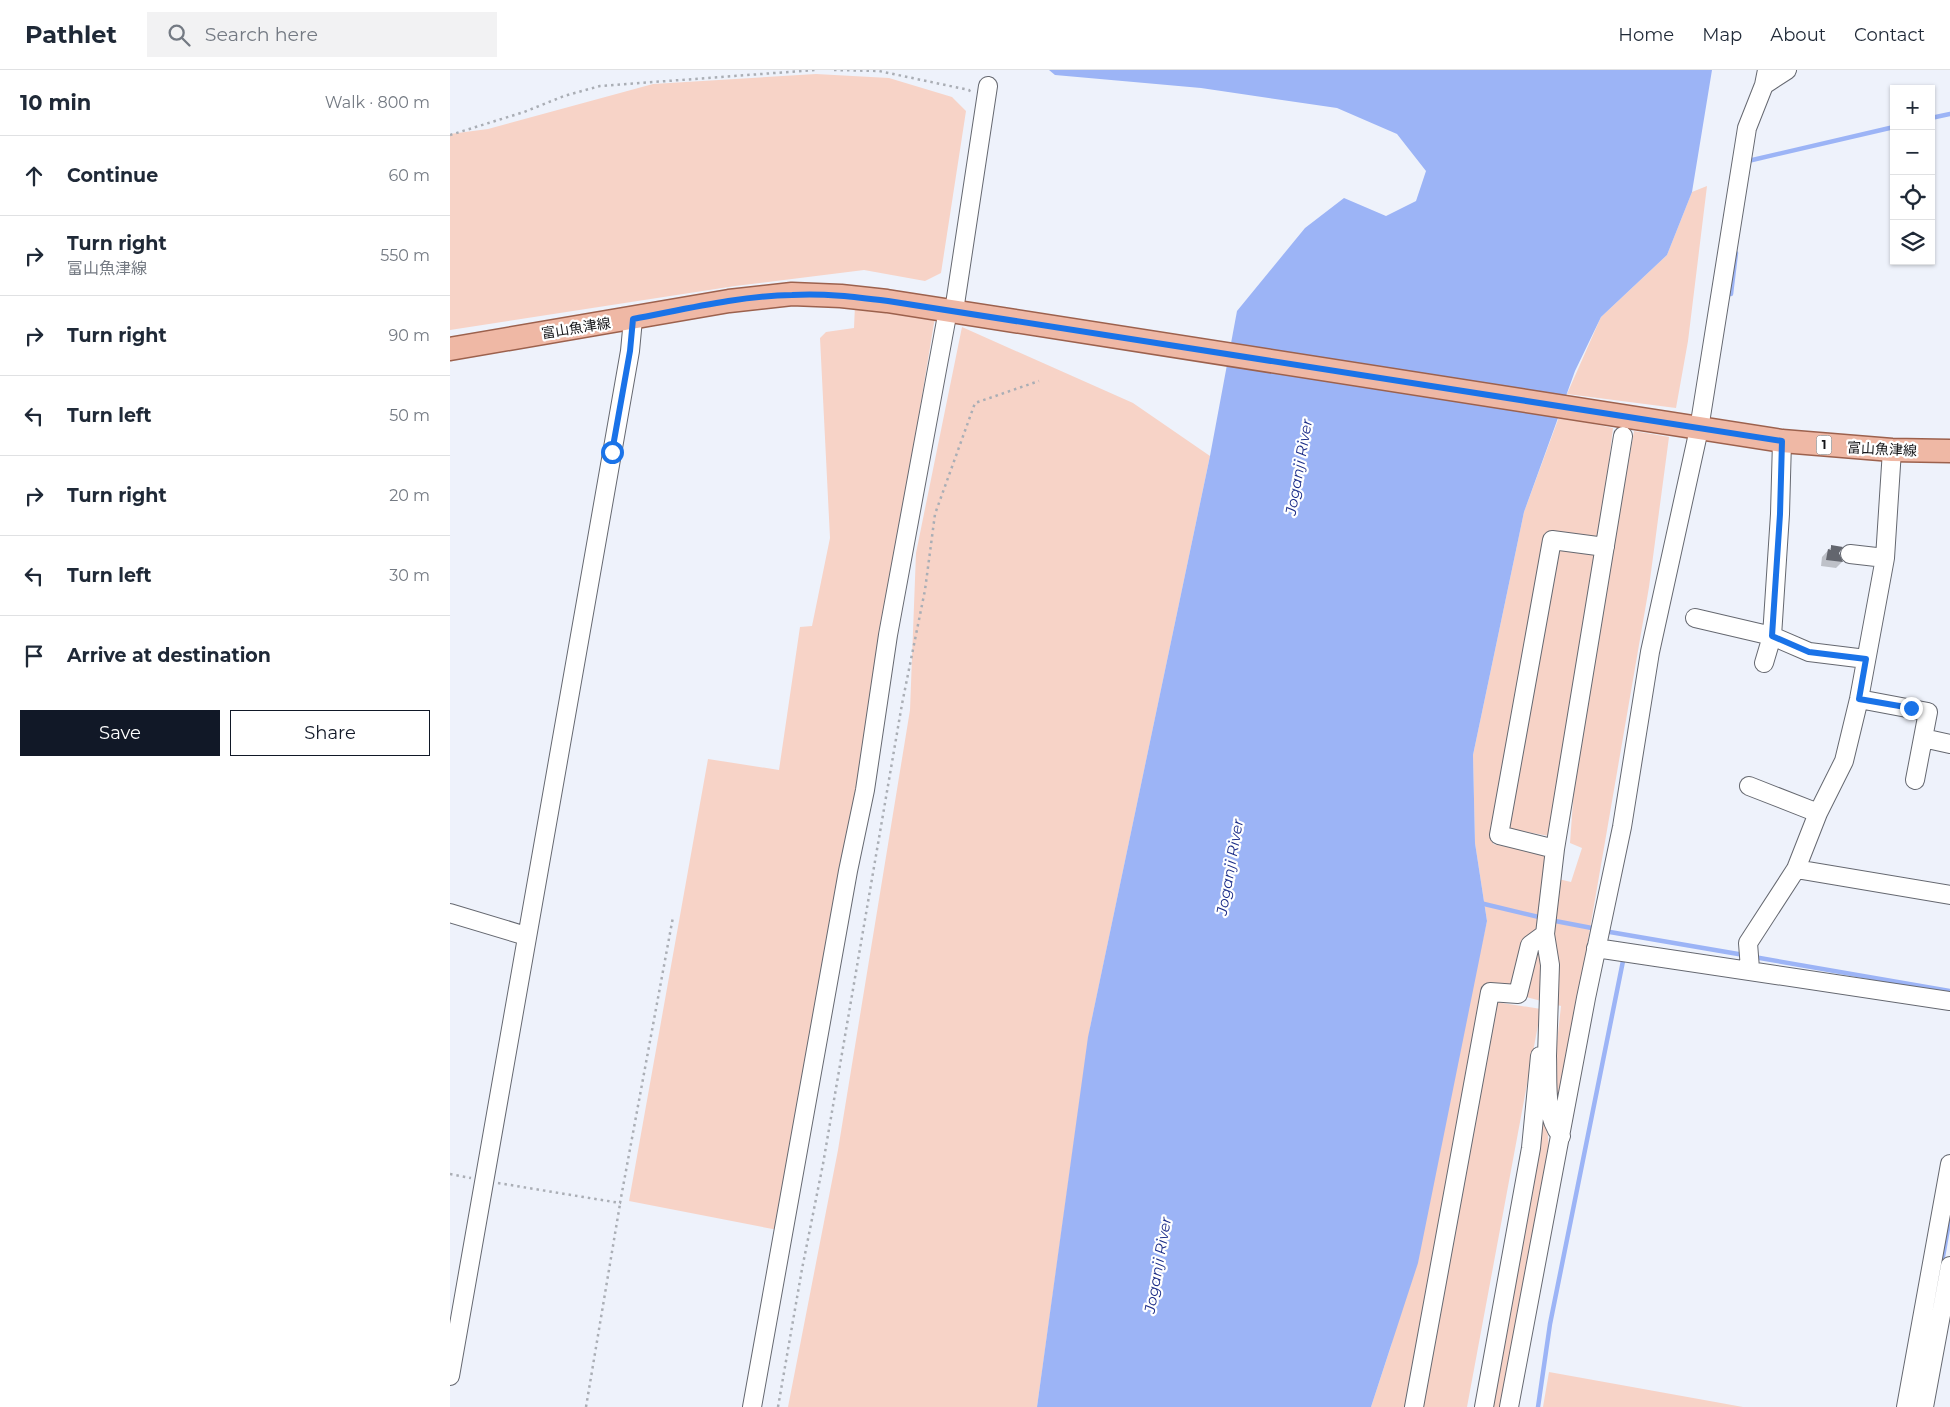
<!DOCTYPE html>
<meta charset="utf-8">
<style>
body{margin:0;font-family:Montserrat,"Noto Sans JP",sans-serif;background:#f2f2f3;color:#1f2937}
.controls{position:absolute;right:15px;top:15px;display:grid;overflow:hidden;border-radius:0px;box-shadow:0 1px 4px #0004}
.controls button{width:45px;height:45px;display:grid;place-items:center;padding:0;border:0;border-bottom:1px solid #e0e1e3;background:#fff;color:#1f2937;font:25px sans-serif}
.stop{position:absolute;width:15px;height:15px;margin:-11px;border:4px solid #1a73e8;border-radius:50%;background:#fff}
.stop.end{background:#1a73e8;border-color:#fff;box-shadow:0 1px 5px #0008}
.list{margin:0;padding:0;list-style:none}
h2{display:flex;justify-content:space-between;align-items:center;height:65px;margin:0;padding:0 20px;font-size:21px}
h2 small{font-size:16px;font-weight:400;color:#747a83}
.list li{display:grid;grid-template-columns:32px 1fr auto;gap:15px;align-items:center;box-sizing:border-box;height:80px;padding:0 20px;border-top:1px solid #e0e1e3}
.list b{display:block;font-size:19px;white-space:nowrap}
.list p{margin:0;font-size:16px;white-space:nowrap;color:#747a83}
.list em{font-size:16px;font-style:normal;color:#747a83}
.actions{display:flex;gap:10px;padding:15px 20px}
.actions a{flex:1;padding:11px 0;border:1px solid #111827;border-radius:0px;text-align:center;font-size:18px;color:#111827}
.actions .main{background:#111827;color:#fff}
.icon{flex:none;width:28px;height:28px;fill:none;stroke:currentColor;stroke-width:2;stroke-linecap:round;stroke-linejoin:round}
.map{position:relative;flex:none;width:1500px;height:1337px;overflow:hidden}
header{display:flex;align-items:center;gap:30px;box-sizing:border-box;height:70px;padding:0 25px;background:#fff;border-bottom:1px solid #e0e1e3}
header strong{font-size:24px}
nav{display:flex;gap:28px;margin-inline-start:auto;font-size:18px}
.search{width:350px;height:45px;background:#f2f2f3;display:flex;align-items:center;gap:12px;box-sizing:border-box;padding:0 18px;border-radius:0px;color:#747a83;font-size:19px}
main{display:flex}
aside{flex:1;background:#fff}
.map>svg:first-child{display:block}
.green{fill:#f7d3c7}
.water{fill:#9cb4f6}
.shadow{fill:#0003}
.lines{fill:none;stroke-linecap:round;stroke-linejoin:round}
.stream{stroke:#9cb4f6;stroke-width:4.5}
.building{fill:#63666e}
.minor-casing{stroke:#656870;stroke-width:20}
.major-casing{stroke:#9c614d;stroke-width:25}
.path{stroke:#aaaeb5;stroke-width:2.5;stroke-dasharray:2.5 4;stroke-linecap:butt}
.minor{stroke:#fff;stroke-width:18}
.major{stroke:#efb8a5;stroke-width:22}
.route{stroke:#1a73e8;stroke-width:6}
.labels{text-anchor:middle;stroke-width:4.5;stroke-linejoin:round;paint-order:stroke}
.shield{fill:#fff;stroke:#5b5c5e;stroke-width:1}
.shield-label{font-size:12px;font-weight:bold;fill:#151619}
.street-label{font-size:14px;fill:#151619;stroke:#fff}
.water-label{font-size:15px;font-style:italic;fill:#1c2d88;stroke:#fff}
</style>
<header>
<strong>Pathlet</strong>
<div class="search"><svg class="icon" aria-label="search" viewBox="0 0 24 24"><circle cx="10" cy="10" r="6"/><path d="M15 15l6 6"/></svg>Search here</div>
<nav><a>Home</a><a>Map</a><a>About</a><a>Contact</a></nav>
</header>
<main>
<aside>
<h2>10 min<small>Walk · 800 m</small></h2>
<ul class="list">
<li><svg class="icon" aria-label="ahead" viewBox="0 0 24 24"><path d="M12 20V5M6 11l6-6 6 6"/></svg><div><b>Continue</b></div><em>60 m</em></li>
<li><svg class="icon" aria-label="right" viewBox="0 0 24 24"><path d="M7 20v-9h11M14 6l5 5-5 5"/></svg><div><b>Turn right</b><p>富山魚津線</p></div><em>550 m</em></li>
<li><svg class="icon" aria-label="right" viewBox="0 0 24 24"><path d="M7 20v-9h11M14 6l5 5-5 5"/></svg><div><b>Turn right</b></div><em>90 m</em></li>
<li><svg class="icon" aria-label="left" viewBox="0 0 24 24"><path d="M17 20v-9H6M10 6l-5 5 5 5"/></svg><div><b>Turn left</b></div><em>50 m</em></li>
<li><svg class="icon" aria-label="right" viewBox="0 0 24 24"><path d="M7 20v-9h11M14 6l5 5-5 5"/></svg><div><b>Turn right</b></div><em>20 m</em></li>
<li><svg class="icon" aria-label="left" viewBox="0 0 24 24"><path d="M17 20v-9H6M10 6l-5 5 5 5"/></svg><div><b>Turn left</b></div><em>30 m</em></li>
<li><svg class="icon" aria-label="arrive" viewBox="0 0 24 24"><path d="M6 21V4h12l-3 4 3 4H6"/></svg><div><b>Arrive at destination</b></div></li>
</ul>
<div class="actions"><a class="main">Save</a><a>Share</a></div>
</aside>
<div class="map">
<svg width="1500" height="1337" viewBox="0 0 1500 1337">
<rect width="100%" height="100%" fill="#eef2fb"/>
<path class="green" d="M 366,4 L 439,8 L 502,27 L 516,41 L 491,203 L 475,211 L 414,200 L 285,216 L 0,260 L 0,64 L 38,59 L 203,14 Z
M 1257,116 L 1238,271 L 1226,338 L 1117,324 L 1151,247 L 1217,185 L 1242,122 Z
M 405,235 L 485,247 L 420,643 L 328,1160 L 179,1131 L 258,689 L 329,700 L 350,557 L 362,556 L 380,468 L 370,268 L 376,262 L 404,258 Z
M 512,257 L 683,333 L 760,386 L 640,958 L 587,1337 L 338,1337 L 388,1080 L 460,640 L 466,483 Z
M 1109,347 L 1163,358 L 1150,469 L 1097,465 L 1043,774 L 1098,785 L 1096,806 L 1121,812 L 1132,778 L 1120,773 L 1126,690 L 1184,361 L 1219,367 L 1199,517 L 1108,1044 L 1104,999 L 1111,936 L 1037,917 L 957,1337 L 921,1337 L 941,1276 L 1037,851 L 1025,773 L 1023,685 L 1074,442 Z
M 1105,478 L 1149,483 L 1099,766 L 1055,758 Z
M 1046,932 L 1091,939 L 1017,1337 L 971,1337 Z
M 1093,1010 L 1099,1079 L 1052,1337 L 1039,1337 Z
M 1099,1302 L 1293,1337 L 1093,1337 Z"/>
<path class="water" d="M 599,0 L 1262,0 L 1242,122 L 1217,185 L 1151,247 L 1125,301 L 1074,442 L 1023,685 L 1025,773 L 1037,851 L 968,1193 L 921,1337 L 587,1337 L 638,967 L 760,386 L 787,241 L 855,158 L 894,128 L 936,146 L 966,131 L 976,101 L 947,64 L 887,38 L 751,18 L 605,5 Z"/>
<path class="shadow" d="M 1382,476 L 1392,492 L 1386,498 L 1371,496 L 1372,487 Z"/>
<g class="lines">
<path class="stream" d="M 1481,48 L 1500,44
M 1297,94 L 1298,91 L 1444,57
M 1281,224 L 1286,183
M 1030,833 L 1093,848
M 1100,850 L 1147,859
M 1154,861 L 1294,885
M 1304,887 L 1500,921
M 1491,1198 L 1500,1147
M 1088,1337 L 1100,1254 L 1174,886"/>
</g>
<path class="building" d="M 1381,475 L 1393,477 L 1389,483 L 1393,492 L 1376,490 L 1378,479 L 1381,480 Z"/>
<g class="lines">
<defs>
<path id="minor" d="M 1314,15 L 1337,0
M 504,241 L 538,16
M 1155,477 L 1102,470 L 1049,765 L 1105,779 L 1173,366
M 1400,484 L 1435,488
M 1245,548 L 1322,566 L 1359,582 L 1416,589
M 1314,593 L 1322,566 L 1330,444 L 1332,371
M 1409,629 L 1478,642 L 1465,710
M 1473,668 L 1500,674
M 1299,716 L 1368,743
M 1346,799 L 1500,825
M 0,843 L 76,866
M 1095,864 L 1100,895 L 1097,986
M 1146,878 L 1500,931
M 1300,899 L 1298,873 L 1346,799 L 1368,743 L 1394,691 L 1409,629 L 1435,488 L 1442,380
M 0,1306 L 180,281 L 183,249
M 302,1337 L 398,801 L 415,720 L 438,565 L 498,240
M 964,1337 L 1040,922 L 1068,924 L 1080,875 L 1095,864 L 1105,779
M 1034,1337 L 1081,1078 L 1090,986 L 1097,986 C 1098,1013 1094,1044 1111,1066
M 1059,1337 L 1136,928 L 1172,757 L 1200,582 L 1249,359 L 1297,58 L 1314,15 L 1317,0
M 1456,1337 L 1500,1094
M 1474,1337 L 1500,1196"/>
<path id="major" d="M 0,279 L 279,231 L 342,224 L 391,226 L 437,231 L 1332,371 L 1442,380 L 1500,381"/>
</defs>
<use href="#minor" class="minor-casing"/>
<use href="#major" class="major-casing"/>
<path class="path" d="M 384,0 L 429,1 L 519,20 L 521,23
M 0,65 L 74,42 L 114,26 L 150,16 L 365,0
M 0,1104 L 21,1108
M 48,1113 L 170,1133 L 223,847
M 136,1337 L 170,1134
M 328,1337 L 352,1199 L 373,1094 L 452,634 L 475,520 L 485,444 L 525,333 L 589,311"/>
<use href="#minor" class="minor"/>
<use href="#major" class="major"/>
</g>
<g class="lines">
<path class="route" d="M 162,382 L 180,281 L 183,249 C 236,239 289,226 342,225 C 374,223 406,227 438,231 L 1332,371 L 1330,444 L 1322,566 L 1359,582 L 1416,589 L 1409,629 L 1461,638"/>
</g>
<g class="labels">
<rect class="shield" x="1366.5" y="365.5" width="15" height="19" rx="4"/>
<g class="shield-label">
<text x="1374" y="379">1</text>
</g>
<g class="street-label">
<text transform="translate(126 258) rotate(-9)" y="5">富山魚津線</text>
<text transform="translate(1432 379) rotate(3)" y="5">富山魚津線</text>
</g>
<g class="water-label">
<text transform="translate(849 397) rotate(-80)" y="5">Joganji River</text>
<text transform="translate(780 797) rotate(-80)" y="5">Joganji River</text>
<text transform="translate(708 1195) rotate(-80)" y="5">Joganji River</text>
</g>
</g>
</svg>
<div class="controls">
<button>+</button>
<button>−</button>
<button><svg class="icon" aria-label="locate" viewBox="0 0 24 24"><circle cx="12" cy="12" r="6"/><path d="M12 2v4M12 18v4M2 12h4M18 12h4"/></svg></button>
<button><svg class="icon" aria-label="layers" viewBox="0 0 24 24"><path d="M12 4l9 5-9 5-9-5zM3 14l9 5 9-5"/></svg></button>
</div>
<div class="stop" style="left:162px;top:382px"></div>
<div class="stop end" style="left:1461px;top:638px"></div>
</div>
</main>
